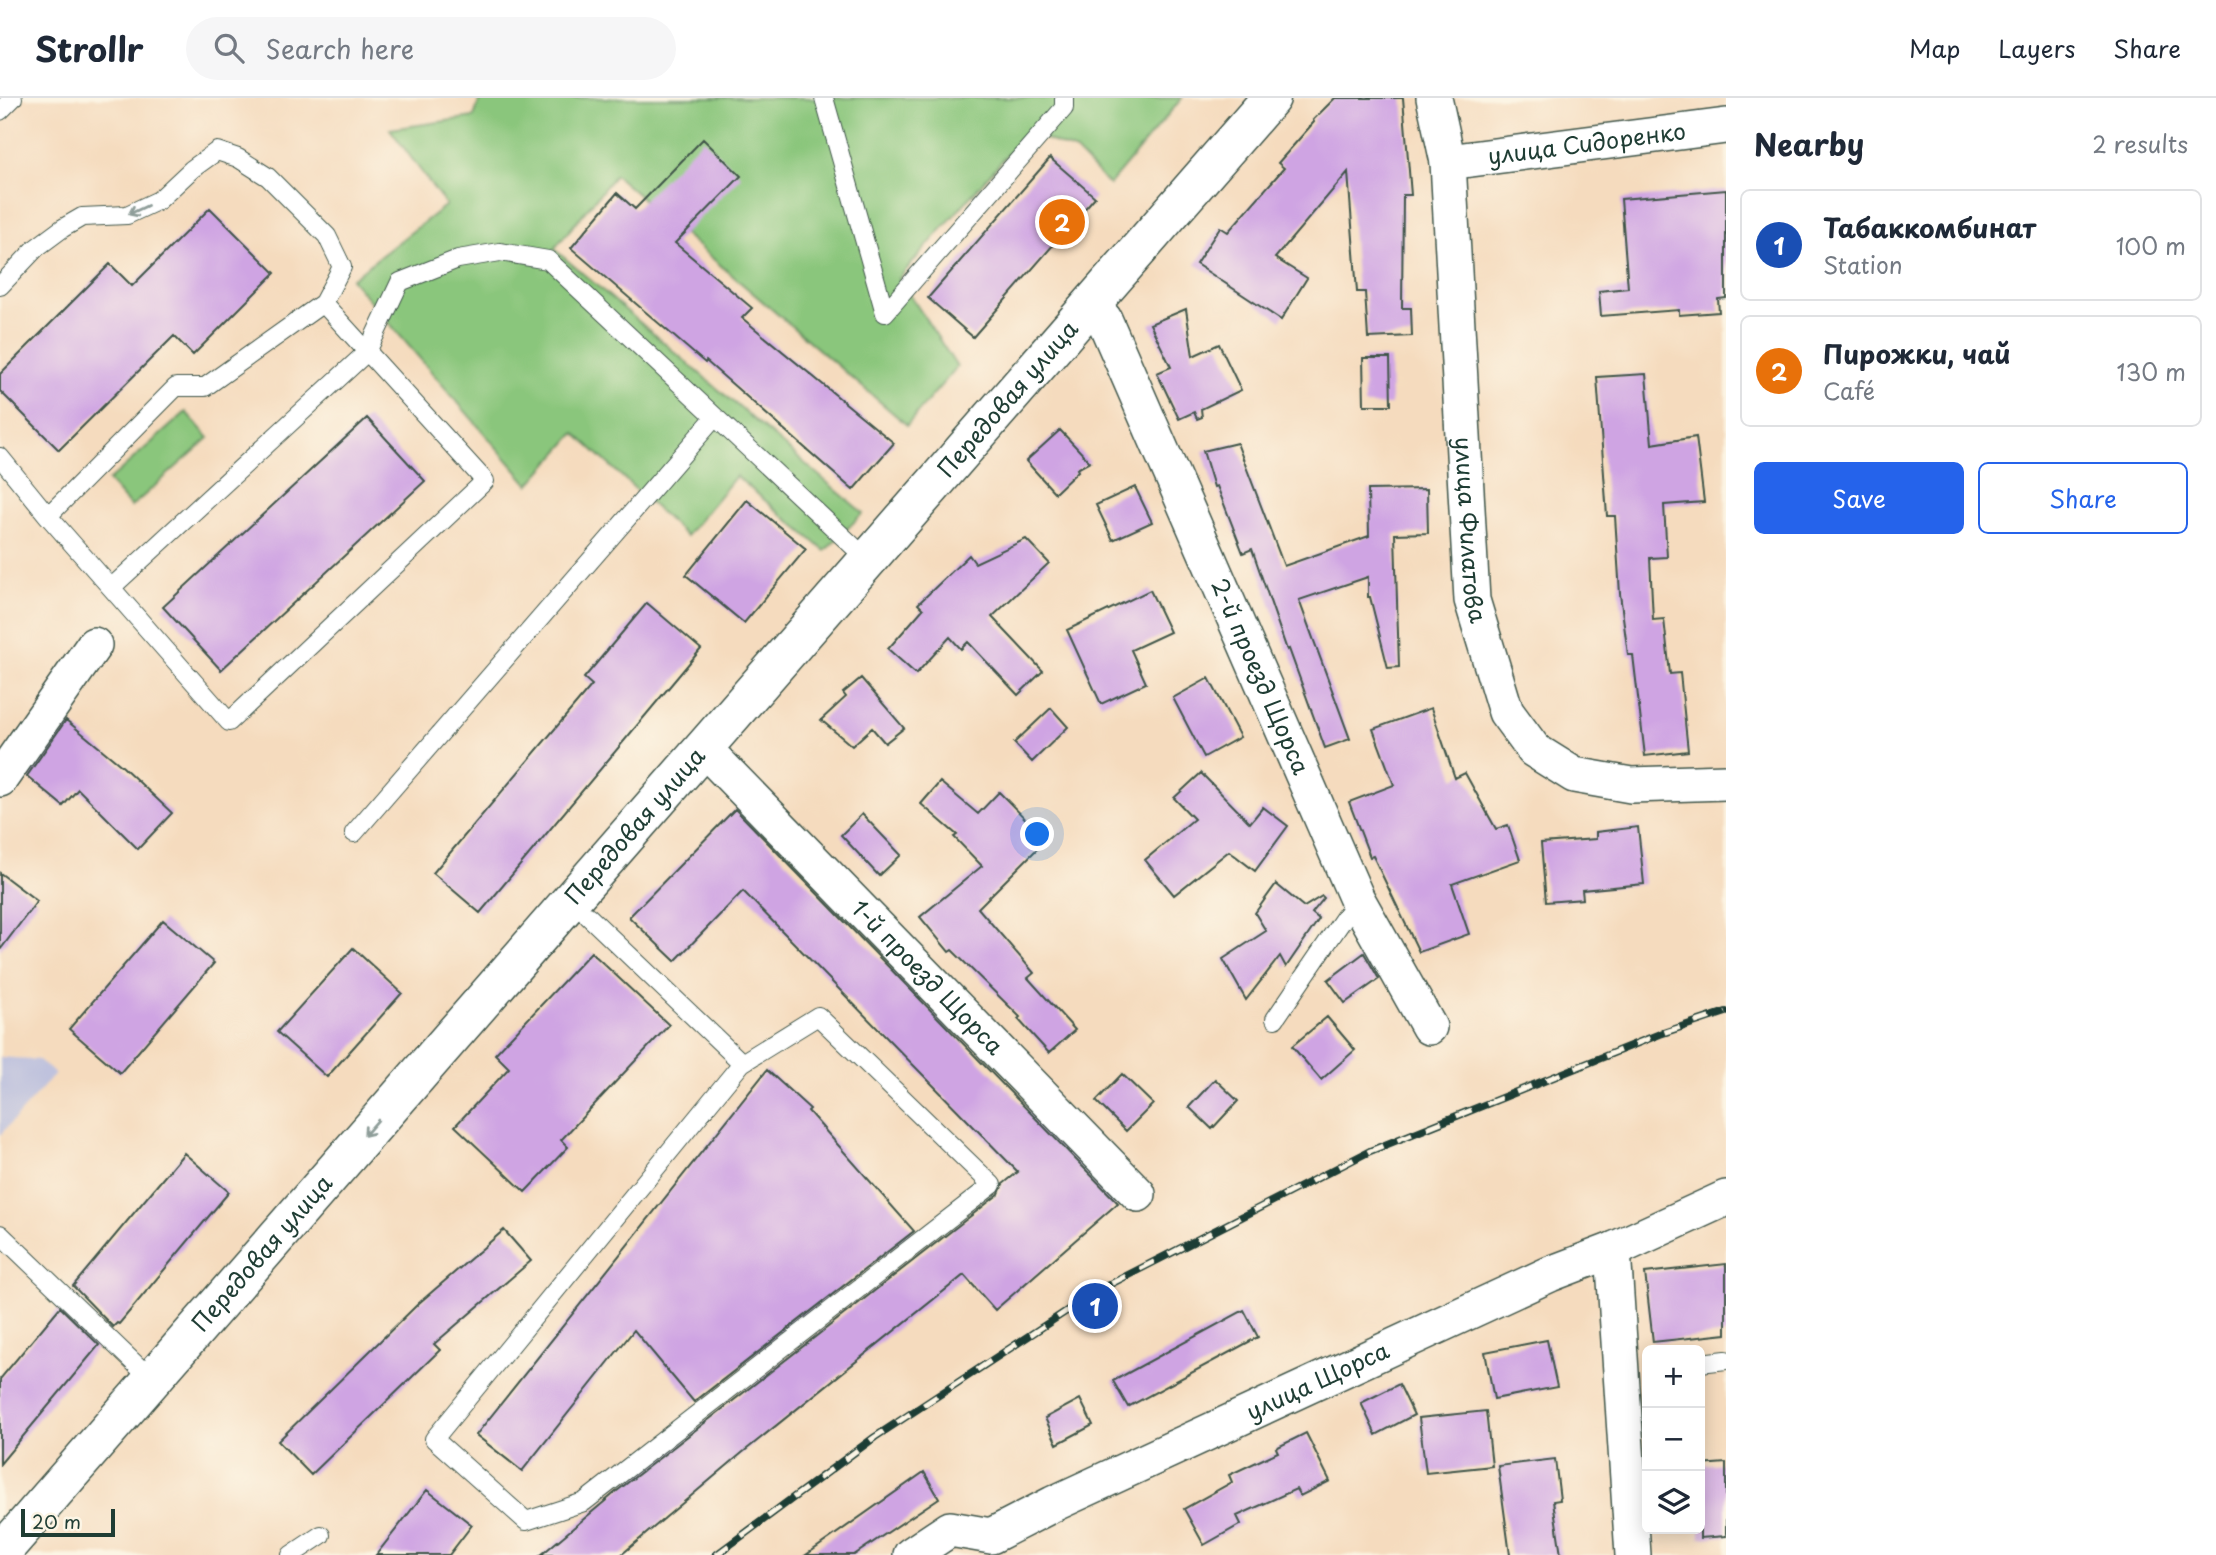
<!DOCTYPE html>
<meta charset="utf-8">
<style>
body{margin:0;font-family:"Playpen Sans",sans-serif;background:#f6f6f7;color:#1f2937}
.controls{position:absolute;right:21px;bottom:21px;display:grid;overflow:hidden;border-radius:10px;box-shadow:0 4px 18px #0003}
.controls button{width:63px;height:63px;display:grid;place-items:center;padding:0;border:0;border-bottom:2px solid #e0e1e3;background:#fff;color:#1f2937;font:35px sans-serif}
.scale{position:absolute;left:21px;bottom:18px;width:94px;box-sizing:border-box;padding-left:7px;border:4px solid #1f3d34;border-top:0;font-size:19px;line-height:24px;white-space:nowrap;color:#1f3d34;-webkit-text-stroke:5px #fcf5e5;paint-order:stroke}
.you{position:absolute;left:1038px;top:737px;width:24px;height:24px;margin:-18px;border:5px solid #fff;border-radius:50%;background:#1a73e8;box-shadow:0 0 0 10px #1a73e833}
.badge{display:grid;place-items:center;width:46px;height:46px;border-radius:50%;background:#2563eb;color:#fff;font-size:23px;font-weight:700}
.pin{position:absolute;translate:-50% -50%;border:4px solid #fff;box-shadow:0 2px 7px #0006}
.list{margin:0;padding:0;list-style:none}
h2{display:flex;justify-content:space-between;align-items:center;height:91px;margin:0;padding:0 28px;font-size:30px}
h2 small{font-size:23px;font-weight:400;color:#747a83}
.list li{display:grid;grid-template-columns:46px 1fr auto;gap:21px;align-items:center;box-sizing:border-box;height:112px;margin:0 14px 14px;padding:0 14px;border:2px solid #e0e1e3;border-radius:10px}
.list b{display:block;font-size:26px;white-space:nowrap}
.list p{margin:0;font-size:23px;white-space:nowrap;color:#747a83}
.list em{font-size:23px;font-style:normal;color:#747a83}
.actions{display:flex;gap:14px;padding:21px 28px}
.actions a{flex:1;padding:16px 0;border:2px solid #2563eb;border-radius:10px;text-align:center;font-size:24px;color:#2563eb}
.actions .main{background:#2563eb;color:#fff}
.icon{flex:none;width:38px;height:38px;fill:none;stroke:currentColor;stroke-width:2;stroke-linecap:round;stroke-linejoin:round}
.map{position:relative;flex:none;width:1726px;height:1457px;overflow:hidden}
header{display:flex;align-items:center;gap:42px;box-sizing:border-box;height:98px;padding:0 35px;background:#fff;border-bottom:2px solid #e0e1e3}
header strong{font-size:33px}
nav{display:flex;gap:38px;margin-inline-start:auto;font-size:24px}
.search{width:490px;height:63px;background:#f6f6f7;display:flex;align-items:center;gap:18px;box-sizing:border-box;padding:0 24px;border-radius:38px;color:#747a83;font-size:26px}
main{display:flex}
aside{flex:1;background:#fff}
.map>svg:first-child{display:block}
.industrial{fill:#bfc2dd}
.green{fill:#8ac67c;stroke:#548258;stroke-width:2}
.building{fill:#cfa4e3}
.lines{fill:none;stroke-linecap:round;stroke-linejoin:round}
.lane-casing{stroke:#3f5549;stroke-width:20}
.street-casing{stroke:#3f5549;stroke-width:38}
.secondary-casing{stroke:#3f5549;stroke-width:41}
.lane{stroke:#fff;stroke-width:18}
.street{stroke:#fff;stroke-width:35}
.secondary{stroke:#fff;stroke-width:38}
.rail-casing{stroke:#1f3d34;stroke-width:8}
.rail{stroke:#fcf5e5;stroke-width:5;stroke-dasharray:16;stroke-linecap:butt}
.oneway{stroke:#8f9e9a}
.labels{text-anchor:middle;stroke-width:7;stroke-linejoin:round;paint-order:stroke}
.street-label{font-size:23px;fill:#1f3d34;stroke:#fcf5e5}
</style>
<header>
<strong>Strollr</strong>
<div class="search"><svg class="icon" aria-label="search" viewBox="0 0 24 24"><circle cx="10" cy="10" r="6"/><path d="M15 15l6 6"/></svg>Search here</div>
<nav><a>Map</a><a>Layers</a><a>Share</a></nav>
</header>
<main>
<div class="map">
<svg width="1726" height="1457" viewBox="0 0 1726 1457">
<rect width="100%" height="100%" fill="#fcf5e5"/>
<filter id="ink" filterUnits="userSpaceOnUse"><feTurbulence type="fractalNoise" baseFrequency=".0143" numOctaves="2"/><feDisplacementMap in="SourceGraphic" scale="14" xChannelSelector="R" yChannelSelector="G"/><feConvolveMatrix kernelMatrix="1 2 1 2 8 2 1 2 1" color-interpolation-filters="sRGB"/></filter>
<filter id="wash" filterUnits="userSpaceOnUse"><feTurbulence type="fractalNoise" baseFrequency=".00686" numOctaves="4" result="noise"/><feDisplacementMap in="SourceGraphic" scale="28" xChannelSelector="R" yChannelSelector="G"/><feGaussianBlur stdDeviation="1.57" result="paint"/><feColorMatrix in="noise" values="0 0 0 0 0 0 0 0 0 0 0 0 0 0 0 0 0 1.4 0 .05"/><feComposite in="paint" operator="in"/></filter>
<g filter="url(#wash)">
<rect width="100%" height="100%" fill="#f5dbbe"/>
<path class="industrial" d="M 0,959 L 39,962 L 55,976 L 0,1037 Z"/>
<path class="green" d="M 480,0 L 1182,0 L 1109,87 L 1076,53 L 1027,34 L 899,180 L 957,269 L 907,327 L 615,77 L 554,151 L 863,415 L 825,453 L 736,378 L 686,438 L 575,335 L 529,387 L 351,181 L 446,107 L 390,31 L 474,19 Z
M 186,314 L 209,340 L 131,409 L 108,383 Z"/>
<g id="blocks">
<path class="building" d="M 1335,0 L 1403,0 L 1411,97 L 1403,97 L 1402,210 L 1411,210 L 1412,238 L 1368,240 L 1365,194 L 1357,194 L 1348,74 L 1275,160 L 1307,180 L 1281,222 L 1196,166 L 1220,129 L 1228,134 L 1284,70 L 1278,65 L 1314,24 L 1313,22 Z
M 703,41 L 741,78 L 675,145 L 752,210 L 742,220 L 894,345 L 853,392 L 706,263 L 705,265 L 571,150 L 617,95 L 635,111 Z
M 1050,60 L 1095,99 L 973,239 L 928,200 Z
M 1726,92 L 1726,200 L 1718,201 L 1719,214 L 1679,217 L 1679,212 L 1601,218 L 1599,193 L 1628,190 L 1621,101 Z
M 210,110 L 275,175 L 193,257 L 174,238 L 59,352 L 0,293 L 0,276 L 110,166 L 132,188 Z
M 1186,211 L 1193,258 L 1219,246 L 1241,292 L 1201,311 L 1202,319 L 1197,321 L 1194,314 L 1179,321 L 1157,275 L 1171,269 L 1150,226 Z
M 1363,260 L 1390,260 L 1391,307 L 1364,307 Z
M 1646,276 L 1652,346 L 1696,339 L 1704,404 L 1664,407 L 1667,459 L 1650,460 L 1653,522 L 1664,521 L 1670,576 L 1680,575 L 1688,653 L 1645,658 L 1633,557 L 1628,557 L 1620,496 L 1615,418 L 1607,418 L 1597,279 Z
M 367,320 L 425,383 L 221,572 L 163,509 Z
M 1060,332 L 1090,364 L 1077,371 L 1078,373 L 1055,395 L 1026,363 Z
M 1237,345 L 1284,468 L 1369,438 L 1368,392 L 1427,391 L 1428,435 L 1395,436 L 1399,569 L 1388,570 L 1370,499 L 1368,499 L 1368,479 L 1299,502 L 1350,641 L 1325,650 L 1289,551 L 1287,552 L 1252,451 L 1243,455 L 1217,388 L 1214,389 L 1203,353 Z
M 1135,389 L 1152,424 L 1113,442 L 1096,407 Z
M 747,402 L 806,451 L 744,525 L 686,477 Z
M 1026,441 L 1049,465 L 992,519 L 1043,573 L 1018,597 L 968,544 L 961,551 L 950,539 L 916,576 L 888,551 L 923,511 L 918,506 L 969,457 L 975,465 Z
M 1150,492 L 1170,534 L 1131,552 L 1146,585 L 1101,606 L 1067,532 Z
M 647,505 L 701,551 L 480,815 L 433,775 L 592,587 L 584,580 Z
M 861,580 L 904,630 L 885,645 L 872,630 L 852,648 L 821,622 L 846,599 L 843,595 Z
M 1209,580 L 1240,639 L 1204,659 L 1173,600 Z
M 1051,610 L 1068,629 L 1032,664 L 1014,645 Z
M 1431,610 L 1455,680 L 1465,675 L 1496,731 L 1508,727 L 1520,762 L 1452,786 L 1469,836 L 1419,854 L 1373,758 L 1370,759 L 1349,704 L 1394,687 L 1373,631 Z
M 66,622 L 123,669 L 172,715 L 138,751 L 78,691 L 63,708 L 27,678 Z
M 1201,675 L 1250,725 L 1263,709 L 1288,728 L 1255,773 L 1229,753 L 1174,797 L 1145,762 L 1194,721 L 1174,700 Z
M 940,684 L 978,716 L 999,694 L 1046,742 L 978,810 L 1034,875 L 1028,880 L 1075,932 L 1049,955 L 1018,921 L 1020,919 L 952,852 L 949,854 L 920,819 L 982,768 L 954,739 L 957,737 L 921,706 Z
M 735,711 L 1118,1105 L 995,1212 L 964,1177 L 742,1355 L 621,1457 L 541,1457 L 617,1393 L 999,1096 L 1003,1086 L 1018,1074 L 743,793 L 675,863 L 629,819 Z
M 862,716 L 901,757 L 879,778 L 841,737 Z
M 1638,729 L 1644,786 L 1582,792 L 1583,801 L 1546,804 L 1541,745 L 1596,741 L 1596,734 Z
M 0,775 L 37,803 L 0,852 Z
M 1276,786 L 1304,809 L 1322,798 L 1324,800 L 1312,815 L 1319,821 L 1286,869 L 1280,858 L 1246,902 L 1223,861 L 1266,833 L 1255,815 Z
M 163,822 L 214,865 L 120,975 L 69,931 Z
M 353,850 L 402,895 L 327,979 L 277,934 Z
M 591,854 L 669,927 L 561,1042 L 568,1049 L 525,1094 L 455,1028 L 509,970 L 495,956 Z
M 1364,855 L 1379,881 L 1345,905 L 1328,882 Z
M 1327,919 L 1355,952 L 1321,982 L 1292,948 Z
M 767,972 L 810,1011 L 808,1013 L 914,1133 L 694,1304 L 634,1232 L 522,1373 L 476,1337 Z
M 1122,976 L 1153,1006 L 1126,1033 L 1096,1003 Z
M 1215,981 L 1238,1003 L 1212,1031 L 1189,1009 Z
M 184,1055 L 229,1094 L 119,1226 L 117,1225 L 113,1229 L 73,1188 Z
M 504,1132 L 531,1163 L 434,1246 L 440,1252 L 311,1377 L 278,1343 L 419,1205 Z
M 1726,1166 L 1726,1236 L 1653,1244 L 1645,1175 Z
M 60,1209 L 99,1247 L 0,1366 L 0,1281 Z
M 1244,1212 L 1258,1239 L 1128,1309 L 1113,1283 Z
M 1547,1242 L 1557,1289 L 1494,1301 L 1485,1254 Z
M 1399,1286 L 1414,1317 L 1376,1337 L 1361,1305 Z
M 1080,1301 L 1093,1327 L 1057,1346 L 1045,1320 Z
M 1486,1313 L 1492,1368 L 1426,1375 L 1419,1320 Z
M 1306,1335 L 1330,1383 L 1300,1398 L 1296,1391 L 1237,1418 L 1241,1426 L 1204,1447 L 1184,1411 L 1232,1384 L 1229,1377 L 1278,1354 L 1276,1350 Z
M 1555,1361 L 1560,1402 L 1553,1403 L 1561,1457 L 1510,1457 L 1498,1368 Z
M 1726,1365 L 1726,1438 L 1700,1440 L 1700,1367 Z
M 924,1374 L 939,1400 L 854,1457 L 806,1457 Z
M 427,1392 L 472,1427 L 449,1457 L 376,1457 Z"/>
</g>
</g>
<g filter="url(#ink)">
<use href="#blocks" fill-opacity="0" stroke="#3f5549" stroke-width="2"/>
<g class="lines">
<defs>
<path id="lane" d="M 824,0 L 885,215
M 0,13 L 13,0
M 0,188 L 36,150 L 63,130 L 82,119 L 127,117 L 159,102 L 192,71 L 217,53 L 238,60 L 268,79 L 327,138 L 342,169 L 323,205 L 205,289 L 176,289 L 48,418
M 885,215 L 1064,10 L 1064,0
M 0,359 L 48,418 L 229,624 L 485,383 L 323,205
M 112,489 L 367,254 L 400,184 L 458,161 L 500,154 L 548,162 L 870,464
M 354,735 L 715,319
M 588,818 L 742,965
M 818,918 L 992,1087 L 584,1404 L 526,1423 L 434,1341 L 742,965 Z
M 1275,921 L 1357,801
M 0,1136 L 152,1282
M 1700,1265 L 1726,1262
M 291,1457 L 321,1437"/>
<g id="street">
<path id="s1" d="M 1434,0 L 1448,64 L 1472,502 L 1506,614 L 1534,652 L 1574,677 L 1631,687 L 1726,684"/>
<path id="s2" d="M 1448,64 L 1726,28"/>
<path id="s3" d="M 1104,221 L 1357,801 L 1429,929"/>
<path id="s4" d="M 717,664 L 1138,1096"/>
<path d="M 0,681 L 94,547"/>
<path d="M 1613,1152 L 1633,1457"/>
<path id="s5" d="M 911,1457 L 950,1431 L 991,1438 L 1053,1406 L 1550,1176 L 1613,1152 L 1726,1100"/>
</g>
<g id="secondary">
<path id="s6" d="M 0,1456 L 1271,0"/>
</g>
</defs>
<use href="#lane" class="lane-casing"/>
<use href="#street" class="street-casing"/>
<use href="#secondary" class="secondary-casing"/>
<use href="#lane" class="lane"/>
<use href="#street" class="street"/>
<use href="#secondary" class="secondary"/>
<defs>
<path id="rail" d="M 716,1457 L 875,1339 L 1097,1193 L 1370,1053 L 1660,936 L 1726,914"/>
</defs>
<use href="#rail" class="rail-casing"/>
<use href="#rail" class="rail"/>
</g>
<defs><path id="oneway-shaft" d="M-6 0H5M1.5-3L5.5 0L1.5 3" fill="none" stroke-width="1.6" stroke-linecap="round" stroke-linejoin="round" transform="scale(1.75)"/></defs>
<g class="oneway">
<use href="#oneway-shaft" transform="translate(138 112) rotate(155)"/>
<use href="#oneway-shaft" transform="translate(371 1030) rotate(131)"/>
</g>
</g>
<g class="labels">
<g class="street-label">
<text dy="8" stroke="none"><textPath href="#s2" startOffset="140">улица Сидоренко</textPath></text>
<text dy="8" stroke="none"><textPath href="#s6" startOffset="1533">Передовая улица</textPath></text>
<text dy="8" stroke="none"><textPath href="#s1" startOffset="434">улица Филатова</textPath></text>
<text dy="8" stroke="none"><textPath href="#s3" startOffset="390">2-й проезд Щорса</textPath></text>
<text dy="8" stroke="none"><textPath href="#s6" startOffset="966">Передовая улица</textPath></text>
<text dy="8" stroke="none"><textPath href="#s4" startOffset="301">1-й проезд Щорса</textPath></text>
<text dy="8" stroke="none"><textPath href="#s6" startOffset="399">Передовая улица</textPath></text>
<text dy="8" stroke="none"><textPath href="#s5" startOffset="450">улица Щорса</textPath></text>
</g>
</g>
</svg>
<div class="controls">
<button>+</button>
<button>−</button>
<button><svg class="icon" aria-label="layers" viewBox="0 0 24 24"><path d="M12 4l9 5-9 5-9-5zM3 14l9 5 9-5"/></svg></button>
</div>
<div class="scale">20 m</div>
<div class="you"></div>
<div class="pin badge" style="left:1095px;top:1208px;background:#1a4fb4">1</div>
<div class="pin badge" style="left:1062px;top:124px;background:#e8710a">2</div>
</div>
<aside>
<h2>Nearby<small>2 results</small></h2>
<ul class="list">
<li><span class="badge" style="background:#1a4fb4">1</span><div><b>Табаккомбинат</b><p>Station</p></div><em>100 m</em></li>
<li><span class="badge" style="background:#e8710a">2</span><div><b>Пирожки, чай</b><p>Café</p></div><em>130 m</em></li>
</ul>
<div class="actions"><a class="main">Save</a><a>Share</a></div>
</aside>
</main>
